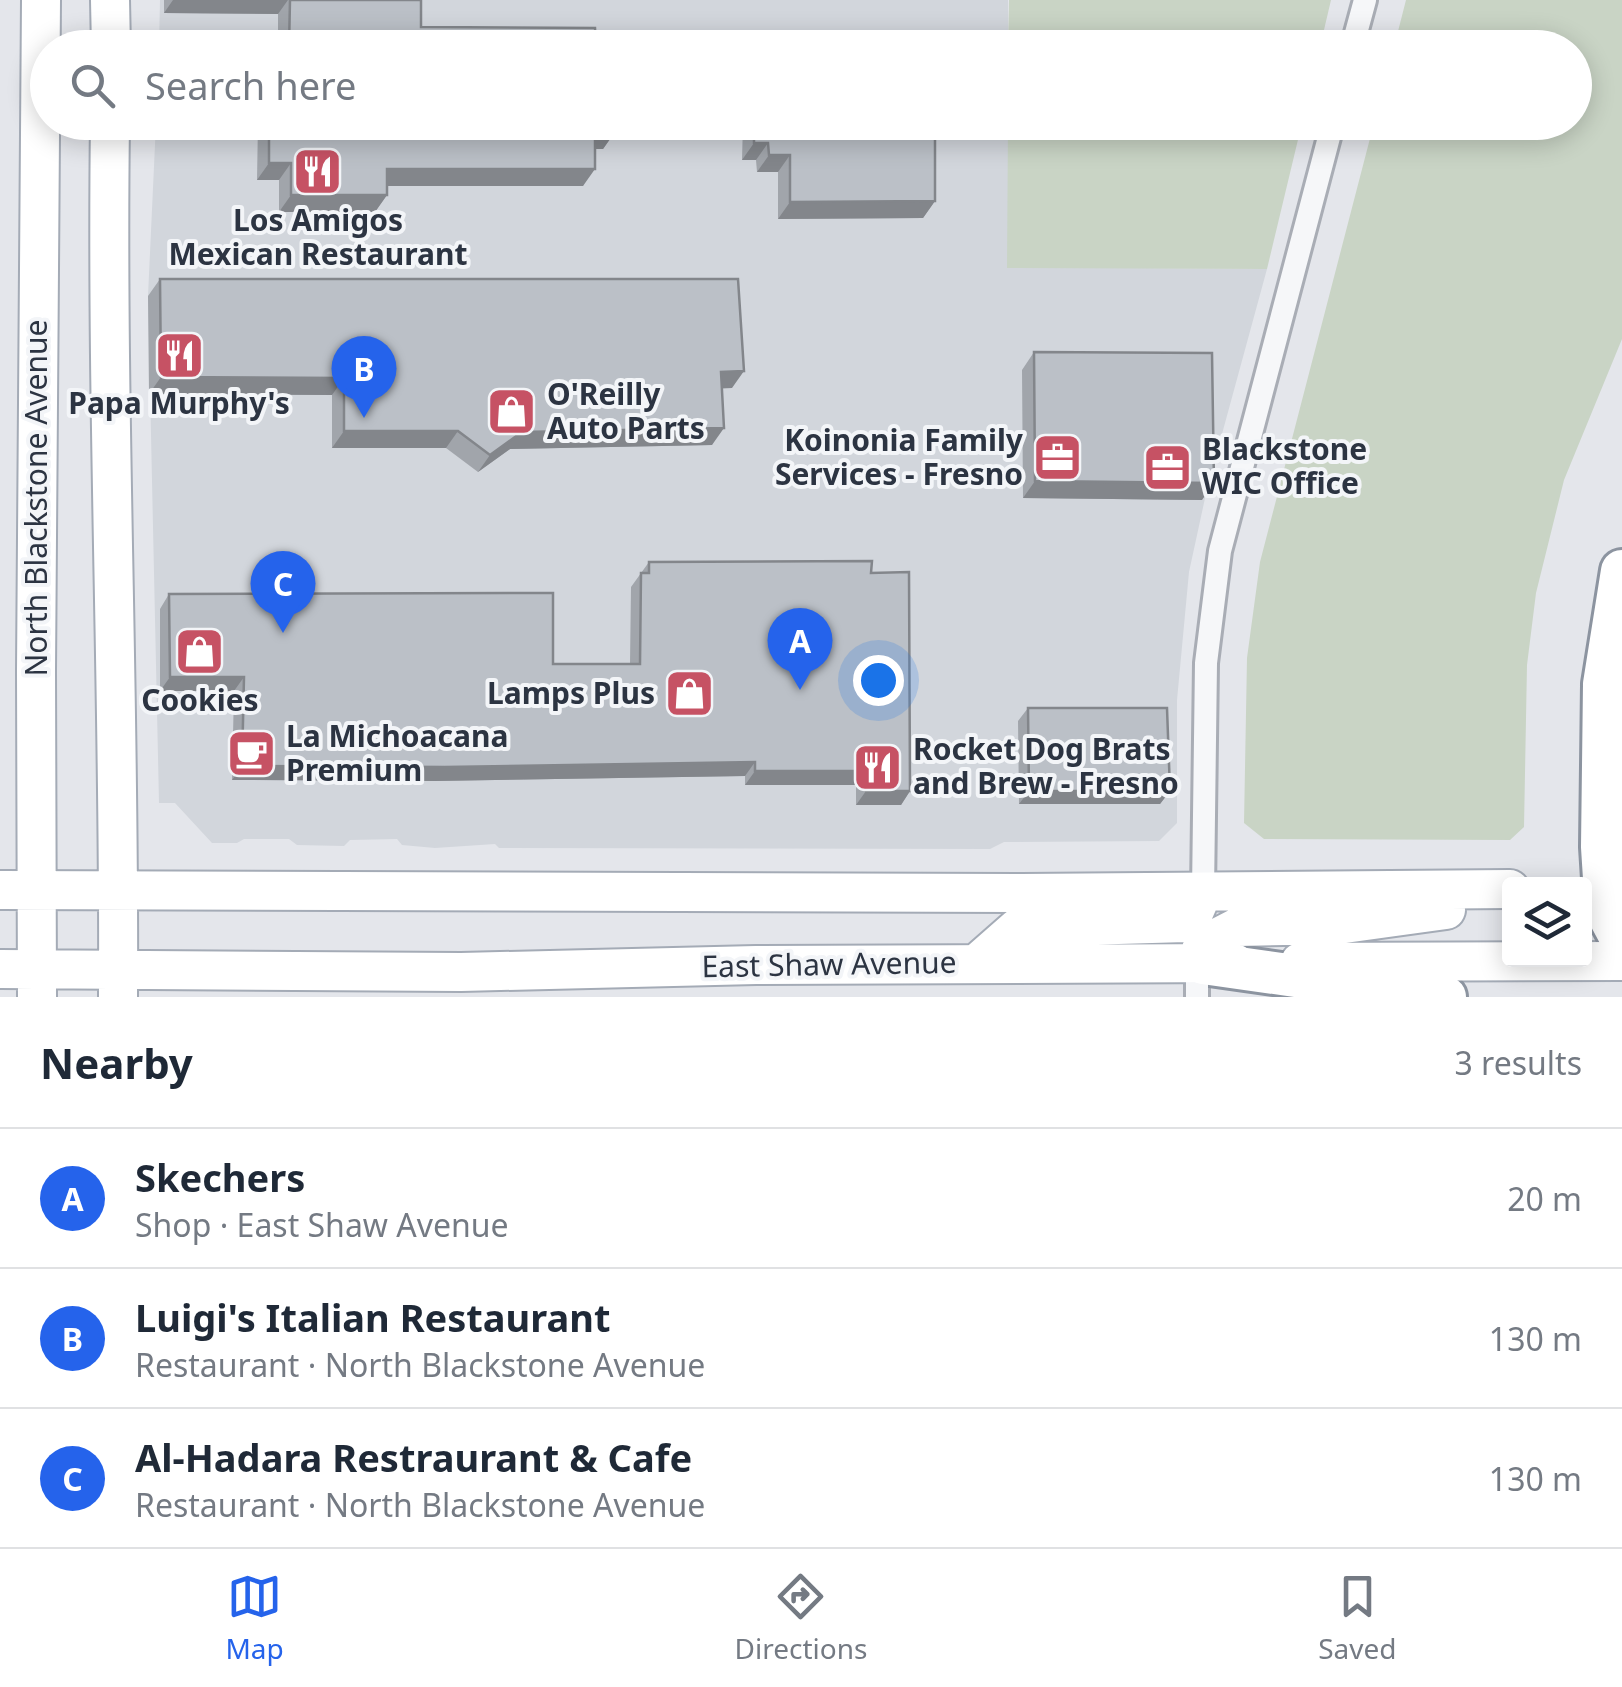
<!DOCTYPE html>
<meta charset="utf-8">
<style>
body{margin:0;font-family:"Noto Sans",sans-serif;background:#f2f2f3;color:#1f2937}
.controls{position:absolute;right:30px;bottom:30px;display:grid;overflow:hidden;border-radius:10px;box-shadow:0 5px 25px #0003}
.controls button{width:90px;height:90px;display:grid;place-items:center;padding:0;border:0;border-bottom:2px solid #e0e1e3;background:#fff;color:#1f2937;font:50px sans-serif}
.you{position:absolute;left:878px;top:680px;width:35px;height:35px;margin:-25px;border:8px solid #fff;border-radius:50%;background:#1a73e8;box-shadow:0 0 0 15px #1a73e833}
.badge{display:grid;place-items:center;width:65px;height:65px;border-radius:50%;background:#2563eb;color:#fff;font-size:32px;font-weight:700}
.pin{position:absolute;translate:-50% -82px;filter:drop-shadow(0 2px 5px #0008)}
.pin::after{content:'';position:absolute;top:52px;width:35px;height:30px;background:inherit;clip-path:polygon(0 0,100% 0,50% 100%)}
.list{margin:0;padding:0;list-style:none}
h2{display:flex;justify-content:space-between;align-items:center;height:130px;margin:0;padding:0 40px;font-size:42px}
h2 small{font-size:32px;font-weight:400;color:#747a83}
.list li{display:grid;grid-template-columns:65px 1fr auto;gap:30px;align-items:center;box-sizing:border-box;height:140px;padding:0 40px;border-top:2px solid #e0e1e3}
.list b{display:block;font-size:38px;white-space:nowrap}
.list p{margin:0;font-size:32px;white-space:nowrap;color:#747a83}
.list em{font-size:32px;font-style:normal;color:#747a83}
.icon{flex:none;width:55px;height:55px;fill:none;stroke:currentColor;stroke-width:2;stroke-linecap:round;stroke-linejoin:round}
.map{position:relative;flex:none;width:1622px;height:997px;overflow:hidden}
.search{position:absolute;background:#fff;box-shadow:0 5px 25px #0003;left:30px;right:30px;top:30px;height:110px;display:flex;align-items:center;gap:25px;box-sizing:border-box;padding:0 35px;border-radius:55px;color:#747a83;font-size:38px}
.sheet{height:550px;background:#fff}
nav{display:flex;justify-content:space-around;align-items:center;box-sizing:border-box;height:140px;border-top:2px solid #e0e1e3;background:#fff;font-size:28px;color:#747a83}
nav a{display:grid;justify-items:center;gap:5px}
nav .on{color:#2563eb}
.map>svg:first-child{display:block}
.built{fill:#d2d6dc}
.green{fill:#c9d4c5}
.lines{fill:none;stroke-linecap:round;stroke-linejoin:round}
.minor-casing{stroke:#a9adb5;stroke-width:28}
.primary-casing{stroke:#a4abb6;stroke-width:42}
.motorway-casing{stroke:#8c94a0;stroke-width:48}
.minor{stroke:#f6f7f9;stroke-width:22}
.primary{stroke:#fff;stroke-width:38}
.motorway{stroke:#fff;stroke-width:42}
.wall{fill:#a1a5ab}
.shaded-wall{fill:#83868b}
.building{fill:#bbc0c7;stroke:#83868b;stroke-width:2.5}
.labels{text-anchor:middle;stroke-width:8;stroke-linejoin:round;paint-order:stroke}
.poi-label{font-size:30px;font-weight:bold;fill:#2c3442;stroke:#f3f5f8;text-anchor:start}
.street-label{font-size:30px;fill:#2c3442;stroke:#f3f5f8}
</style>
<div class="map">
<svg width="1622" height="997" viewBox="0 0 1622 997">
<rect width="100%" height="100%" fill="#e4e6eb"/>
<path class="built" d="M 160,0 L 1008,0 L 1008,47 L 159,47 Z
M 156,123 L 1008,123 L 1008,267 L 1267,269 L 1207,489 L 1189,572 L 1177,700 L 1177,823 L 1159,841 L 1004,842 L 990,849 L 499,848 L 495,844 L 435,848 L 402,845 L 397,839 L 350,840 L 344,846 L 297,845 L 289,839 L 244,839 L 237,843 L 212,843 L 175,803 L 159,803 L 148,296 Z"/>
<path class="green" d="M 1009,0 L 1331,0 L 1320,47 L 1008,48 Z
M 1406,0 L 1622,0 L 1622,339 L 1564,480 L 1536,593 L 1527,665 L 1524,827 L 1510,840 L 1264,839 L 1244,823 L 1247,658 L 1260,562 L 1374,123 L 1574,122 L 1574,48 L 1394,47 Z
M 1008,123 L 1302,123 L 1267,269 L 1007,268 Z"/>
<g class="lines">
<defs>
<path id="minor" d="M 1352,48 L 1365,0
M 1203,892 L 1206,663 L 1220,551 L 1333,122
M 1197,963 L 1197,997"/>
<path id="primary" d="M 110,0 L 111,48
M 110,122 C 106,414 120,705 118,997
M 0,890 L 1022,893 L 1510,889
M 1300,962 L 1622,961
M 1197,963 L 1200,952 L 1207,943 L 1238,927 L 1337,925 L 1446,910
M 976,964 L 1017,928 L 1185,923 L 1192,917 L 1203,892
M 0,969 L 461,972 L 756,965 L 1235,963
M 37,997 L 36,671 L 41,0"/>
<path id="motorway" d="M 1622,571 L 1604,684 L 1602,847 L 1606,910 L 1622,940
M 1203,963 L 1445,997"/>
</defs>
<use href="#minor" class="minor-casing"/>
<use href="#primary" class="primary-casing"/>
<use href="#motorway" class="motorway-casing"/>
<use href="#minor" class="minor"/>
<use href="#primary" class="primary"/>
<use href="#motorway" class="motorway"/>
</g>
<path class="wall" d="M 164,0 L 421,0 L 421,27 L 596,48 L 278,48 L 278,14 L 164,13 Z
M 258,122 L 616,122 L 615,132 L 603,149 L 595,149 L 583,186 L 387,186 L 387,195 L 375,212 L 279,212 L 279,180 L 257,180 Z
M 743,122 L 935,122 L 935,201 L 923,218 L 778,219 L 778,172 L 757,172 L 756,160 L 742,160 Z
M 160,279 L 732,388 L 722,388 L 712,445 L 510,449 L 478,472 L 446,448 L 332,448 L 332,395 L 149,394 L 148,296 Z
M 1034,352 L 1202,500 L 1023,498 L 1022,370 Z
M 649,562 L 871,573 L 910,791 L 901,805 L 856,805 L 856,785 L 745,785 L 745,776 L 435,781 L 232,780 L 234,691 L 160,691 L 160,609 L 169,594 L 553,664 L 630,664 L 631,587 Z
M 1028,708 L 1170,791 L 1160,804 L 1019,804 L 1018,721 Z"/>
<path class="shaded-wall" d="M 173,0 L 288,0 L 278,14 L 164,13 Z
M 595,132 L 615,132 L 603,149 L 583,149 Z
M 754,143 L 768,143 L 756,160 L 742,160 Z
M 769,155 L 790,155 L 778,172 L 757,172 Z
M 269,163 L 291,163 L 279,180 L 257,180 Z
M 387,169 L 595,169 L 583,186 L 375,186 Z
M 291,195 L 387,195 L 375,212 L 279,212 Z
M 935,201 L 923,218 L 778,219 L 790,202 Z
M 744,371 L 732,388 L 710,389 L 721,372 Z
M 161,377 L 344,378 L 332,395 L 149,394 Z
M 724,428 L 712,445 L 510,449 L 478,472 L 490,455 L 522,432 Z
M 344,431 L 458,431 L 446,448 L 332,448 Z
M 1035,481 L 1214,483 L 1202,500 L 1023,498 Z
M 170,677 L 244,677 L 234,691 L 160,691 Z
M 755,762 L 745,776 L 435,781 L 232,780 L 242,766 Z
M 755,771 L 865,771 L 856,785 L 745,785 Z
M 866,791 L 910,791 L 901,805 L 856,805 Z
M 1029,791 L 1170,791 L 1160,804 L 1019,804 Z"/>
<path class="building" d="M 290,0 L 421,0 L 421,27 L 595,28 L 596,48 L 289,48 Z
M 791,45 L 935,46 L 935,48 L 791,48 Z
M 269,122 L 616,122 L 615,132 L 595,132 L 595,169 L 387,169 L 387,195 L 291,195 L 291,163 L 269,163 Z
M 754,122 L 935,122 L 935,201 L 790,202 L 790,155 L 769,155 L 768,143 L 754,143 Z
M 160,279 L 738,279 L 744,371 L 721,372 L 724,428 L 522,432 L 490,455 L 458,431 L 344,431 L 344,378 L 161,377 Z
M 1034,352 L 1212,353 L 1214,483 L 1035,481 Z
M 872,561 L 871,573 L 909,572 L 910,791 L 866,791 L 865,771 L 755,771 L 755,762 L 445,767 L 242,766 L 244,677 L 170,677 L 169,594 L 553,593 L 553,664 L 640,664 L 641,573 L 649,573 L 649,562 Z
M 1028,708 L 1167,708 L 1170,791 L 1029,791 Z"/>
<defs>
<symbol id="restaurant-square" viewBox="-11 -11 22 22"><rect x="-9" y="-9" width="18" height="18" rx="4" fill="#c65264" stroke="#f3f5f8"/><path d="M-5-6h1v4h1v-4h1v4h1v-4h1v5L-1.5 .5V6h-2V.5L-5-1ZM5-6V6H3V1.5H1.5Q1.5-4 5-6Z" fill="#fff"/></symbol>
<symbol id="shop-square" viewBox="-11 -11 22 22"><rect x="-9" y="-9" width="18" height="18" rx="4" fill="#c65264" stroke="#f3f5f8"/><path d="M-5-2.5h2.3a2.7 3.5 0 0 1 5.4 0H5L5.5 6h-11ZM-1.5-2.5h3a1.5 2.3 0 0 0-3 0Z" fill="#fff"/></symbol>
<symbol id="office-square" viewBox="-11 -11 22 22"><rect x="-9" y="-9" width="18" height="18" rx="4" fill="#c65264" stroke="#f3f5f8"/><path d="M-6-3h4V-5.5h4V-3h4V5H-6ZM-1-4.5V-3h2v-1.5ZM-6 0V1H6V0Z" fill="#fff"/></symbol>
<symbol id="cafe-square" viewBox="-11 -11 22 22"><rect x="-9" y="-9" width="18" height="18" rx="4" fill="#c65264" stroke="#f3f5f8"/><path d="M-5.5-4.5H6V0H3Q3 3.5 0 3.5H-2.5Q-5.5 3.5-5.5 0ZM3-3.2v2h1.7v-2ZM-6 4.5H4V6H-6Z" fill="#fff"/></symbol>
</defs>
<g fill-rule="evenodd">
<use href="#restaurant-square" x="290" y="144" width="55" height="55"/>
<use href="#restaurant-square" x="152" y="328" width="55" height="55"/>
<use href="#shop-square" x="484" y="384" width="55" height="55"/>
<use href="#office-square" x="1030" y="430" width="55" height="55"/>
<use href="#office-square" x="1140" y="440" width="55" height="55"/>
<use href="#shop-square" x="172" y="624" width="55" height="55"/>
<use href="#shop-square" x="662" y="666" width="55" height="55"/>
<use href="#cafe-square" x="224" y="726" width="55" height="55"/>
<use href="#restaurant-square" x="850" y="740" width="55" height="55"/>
</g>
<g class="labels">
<g class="poi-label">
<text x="318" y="231" text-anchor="middle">Los Amigos<tspan x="318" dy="34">Mexican Restaurant</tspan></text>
<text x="547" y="405">O'Reilly<tspan x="547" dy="34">Auto Parts</tspan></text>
<text x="179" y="414" text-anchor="middle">Papa Murphy's</text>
<text x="1023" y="451" text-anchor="end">Koinonia Family<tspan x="1023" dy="34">Services - Fresno</tspan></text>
<text x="1202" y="460">Blackstone<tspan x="1202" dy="34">WIC Office</tspan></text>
<text x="655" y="704" text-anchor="end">Lamps Plus</text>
<text x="200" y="711" text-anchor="middle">Cookies</text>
<text x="286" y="747">La Michoacana<tspan x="286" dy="34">Premium</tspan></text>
<text x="913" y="760">Rocket Dog Brats<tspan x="913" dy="34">and Brew - Fresno</tspan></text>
</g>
<g class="street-label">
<text transform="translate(37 498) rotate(-90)" y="10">North Blackstone Avenue</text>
<text transform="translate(829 965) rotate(-1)" y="10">East Shaw Avenue</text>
</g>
</g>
</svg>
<div class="controls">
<button><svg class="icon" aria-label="layers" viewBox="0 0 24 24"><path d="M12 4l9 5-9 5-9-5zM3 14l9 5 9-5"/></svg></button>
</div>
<div class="you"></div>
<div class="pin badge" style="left:800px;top:690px">A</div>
<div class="pin badge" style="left:364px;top:418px">B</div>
<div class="pin badge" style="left:283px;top:633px">C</div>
<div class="search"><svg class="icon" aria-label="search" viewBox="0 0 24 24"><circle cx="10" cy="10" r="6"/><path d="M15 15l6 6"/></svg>Search here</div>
</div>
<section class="sheet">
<h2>Nearby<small>3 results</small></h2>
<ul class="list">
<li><span class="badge">A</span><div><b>Skechers</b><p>Shop · East Shaw Avenue</p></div><em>20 m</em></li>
<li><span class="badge">B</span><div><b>Luigi's Italian Restaurant</b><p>Restaurant · North Blackstone Avenue</p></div><em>130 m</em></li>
<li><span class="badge">C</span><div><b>Al-Hadara Restraurant &amp; Cafe</b><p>Restaurant · North Blackstone Avenue</p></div><em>130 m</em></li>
</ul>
</section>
<nav>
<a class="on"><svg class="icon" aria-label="map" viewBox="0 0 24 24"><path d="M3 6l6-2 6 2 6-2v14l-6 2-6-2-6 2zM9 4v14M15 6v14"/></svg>Map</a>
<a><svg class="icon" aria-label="directions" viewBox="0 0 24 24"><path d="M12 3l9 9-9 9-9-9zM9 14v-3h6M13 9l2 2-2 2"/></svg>Directions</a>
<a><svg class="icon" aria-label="saved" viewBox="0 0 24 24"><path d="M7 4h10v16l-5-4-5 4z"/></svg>Saved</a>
</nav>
